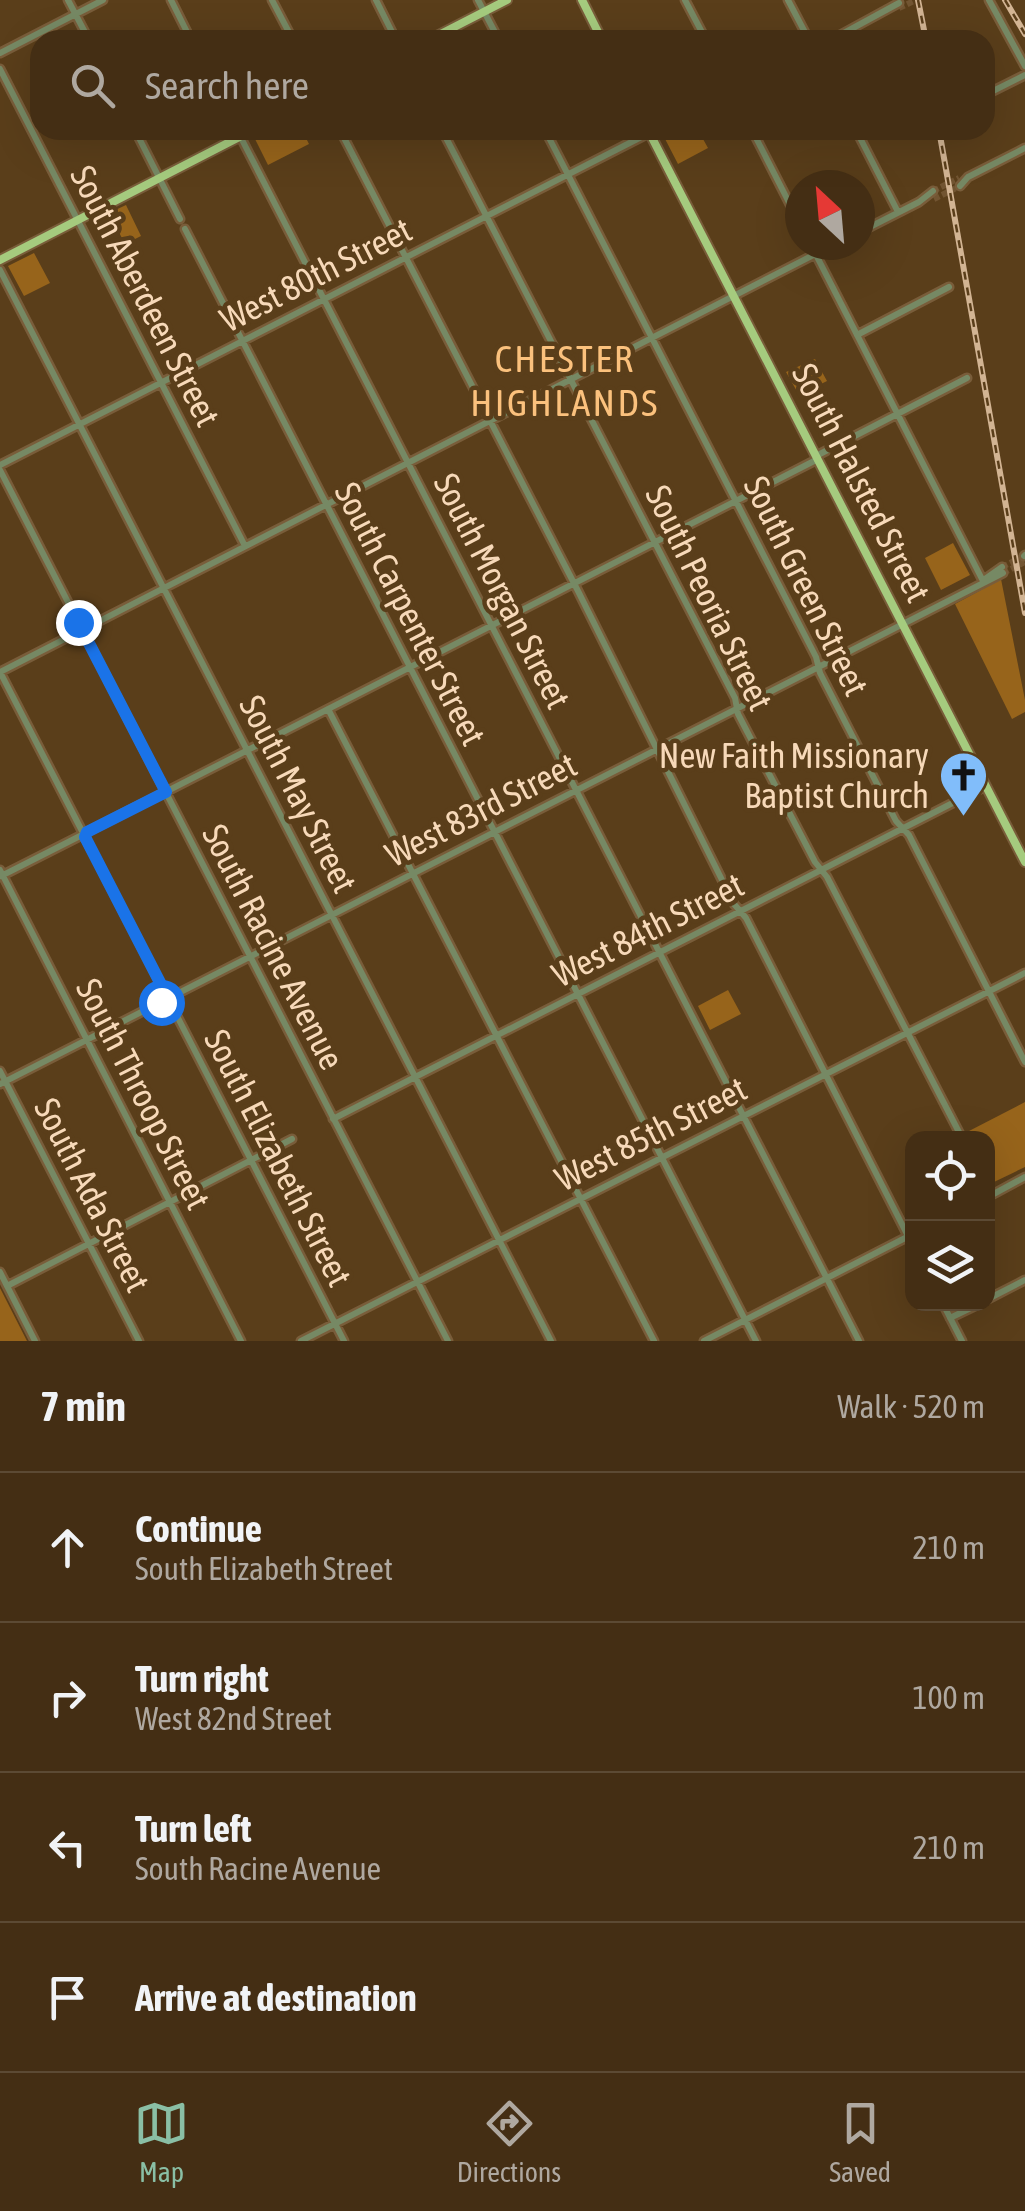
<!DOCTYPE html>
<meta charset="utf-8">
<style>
body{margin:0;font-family:"Asap Condensed",sans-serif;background:#4b361d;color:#f1f3f6}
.controls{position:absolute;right:30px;bottom:30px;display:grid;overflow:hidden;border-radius:20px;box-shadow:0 10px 40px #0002}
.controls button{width:90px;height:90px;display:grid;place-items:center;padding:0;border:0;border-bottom:2px solid #5c4a34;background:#442e14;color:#f1f3f6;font:50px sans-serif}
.compass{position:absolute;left:785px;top:170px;width:90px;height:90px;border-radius:50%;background:#442e14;box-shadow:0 10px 40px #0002;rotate:334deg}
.stop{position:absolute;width:30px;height:30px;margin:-22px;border:8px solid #1a73e8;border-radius:50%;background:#fff}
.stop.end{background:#1a73e8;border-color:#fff;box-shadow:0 2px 10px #0008}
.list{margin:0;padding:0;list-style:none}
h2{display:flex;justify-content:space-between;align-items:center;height:130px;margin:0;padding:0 40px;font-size:42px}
h2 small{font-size:32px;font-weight:400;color:#afa8a0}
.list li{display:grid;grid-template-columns:65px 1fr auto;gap:30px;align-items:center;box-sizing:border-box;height:150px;padding:0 40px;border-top:2px solid #5c4a34}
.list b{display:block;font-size:38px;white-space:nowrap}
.list p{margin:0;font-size:32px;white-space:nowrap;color:#afa8a0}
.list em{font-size:32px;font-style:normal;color:#afa8a0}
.icon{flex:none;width:55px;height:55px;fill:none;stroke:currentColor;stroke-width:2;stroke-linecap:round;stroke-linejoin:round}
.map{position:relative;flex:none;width:1025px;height:1341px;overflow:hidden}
.search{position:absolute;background:#442e14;box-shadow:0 10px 40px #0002;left:30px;right:30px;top:30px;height:110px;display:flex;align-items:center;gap:25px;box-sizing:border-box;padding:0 35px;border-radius:30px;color:#afa8a0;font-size:38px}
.sheet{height:730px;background:#442e14}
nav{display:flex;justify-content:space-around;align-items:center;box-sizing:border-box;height:140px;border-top:2px solid #5c4a34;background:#442e14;font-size:28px;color:#afa8a0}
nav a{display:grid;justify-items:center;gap:5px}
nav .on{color:#8abfa5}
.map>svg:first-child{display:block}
.green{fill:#97641b}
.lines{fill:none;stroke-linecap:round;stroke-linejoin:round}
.minor-tunnel{stroke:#725532;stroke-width:6;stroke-dasharray:6 3;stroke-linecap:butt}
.minor-casing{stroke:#795d3a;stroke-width:11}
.major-casing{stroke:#795d3a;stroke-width:12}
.minor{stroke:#768964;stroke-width:6}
.major{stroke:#a5cb7e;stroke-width:8}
.rail-casing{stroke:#d2b493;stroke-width:6}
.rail{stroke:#5a3e1a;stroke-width:2.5;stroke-dasharray:8;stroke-linecap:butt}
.route{stroke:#1a73e8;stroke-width:12}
.labels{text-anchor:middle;stroke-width:9;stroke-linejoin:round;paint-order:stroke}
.street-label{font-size:35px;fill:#f7d9b9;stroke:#5a3e1a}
.poi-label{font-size:35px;fill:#f7d9b9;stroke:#5a3e1a;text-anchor:end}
.neighbourhood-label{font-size:38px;letter-spacing:2.5px;fill:#fbc17d;stroke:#5a3e1a}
</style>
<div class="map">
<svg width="1025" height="1341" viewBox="0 0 1025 1341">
<rect width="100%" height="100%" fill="#5a3e1a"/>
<path class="green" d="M 273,130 L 302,130 L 309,144 L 268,165 L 255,139 Z
M 674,130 L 698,130 L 708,148 L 678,164 L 663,135 Z
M 126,205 L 141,236 L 125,244 L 109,213 Z
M 34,253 L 50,283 L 24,296 L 8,266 Z
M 815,359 L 827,381 L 799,395 L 786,372 Z
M 953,543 L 970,575 L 941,590 L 925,558 Z
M 1001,579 L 1025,700 L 1025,712 L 1012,719 L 955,604 Z
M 728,990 L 741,1014 L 710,1030 L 698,1006 Z
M 1025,1102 L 1025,1167 L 994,1182 L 988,1169 L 988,1138 L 973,1138 L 969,1131 Z
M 0,1288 L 27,1341 L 0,1341 Z"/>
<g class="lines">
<path class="minor-tunnel" d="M 899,8 L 916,0
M 933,191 L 959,178
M 934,199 L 960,186
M 1002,567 L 1024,556
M 1003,573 L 1025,562"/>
<defs>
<path id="minor" d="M 68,0 L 89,40
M 171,0 L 191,40
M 272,0 L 293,40
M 376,0 L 396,40
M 478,0 L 499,40
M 685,0 L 706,40
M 788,0 L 809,40
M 989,0 L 1025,66
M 831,40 L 899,3
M 0,53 L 103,0
M 0,69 L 245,546
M 985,95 L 1025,75
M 135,130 L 180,219
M 237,130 L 859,1341
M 340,130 L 578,591 L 734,904 L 746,918 L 912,1244
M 442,130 L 735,698 L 738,714 L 815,862 L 827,877 L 962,1138
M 545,130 L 816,657 L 820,673 L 896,821 L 909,835 L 1025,1062
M 752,130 L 800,224
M 856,130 L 898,212
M 960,186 L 968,177 L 1025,148
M 185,229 L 756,1341
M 860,232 L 919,202 L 933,191
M 811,245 L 983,581
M 0,270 L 551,1341
M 857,335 L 949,287
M 816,456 L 967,378
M 0,465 L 655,130
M 0,470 L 448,1341
M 1024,556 L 1025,555
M 985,579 L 1002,567
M 0,672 L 833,245
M 0,672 L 82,831
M 328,709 L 654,1341
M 87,832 L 818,459
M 85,837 L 344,1341
M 0,870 L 241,1341
M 1,876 L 80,836
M 0,1071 L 139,1341
M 0,1084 L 1003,573
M 333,1119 L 986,786
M 988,1197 L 1025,1177
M 0,1272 L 35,1341
M 7,1286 L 292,1139
M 988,1299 L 1025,1280
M 943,1304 L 962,1341
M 950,1318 L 979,1304
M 301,1341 L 1025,973
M 704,1341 L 911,1235"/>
<path id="major" d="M 582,0 L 602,40
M 429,40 L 507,0
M 648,130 L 1025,862
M 0,260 L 253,130"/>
</defs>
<use href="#minor" class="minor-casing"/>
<use href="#major" class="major-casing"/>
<use href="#minor" class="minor"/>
<use href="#major" class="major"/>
<defs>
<path id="rail" d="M 918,0 L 926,40
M 1005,0 L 1025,34
M 939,130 L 1025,613"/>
</defs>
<use href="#rail" class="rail-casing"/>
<use href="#rail" class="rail"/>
</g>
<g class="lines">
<path class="route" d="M 78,622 L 166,792 L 87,832 L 85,837 L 168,998 L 161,1002"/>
</g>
<defs>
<symbol id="church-pin" viewBox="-11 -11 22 30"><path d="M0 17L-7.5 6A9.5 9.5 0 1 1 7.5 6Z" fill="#81bdfa" stroke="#5a3e1a"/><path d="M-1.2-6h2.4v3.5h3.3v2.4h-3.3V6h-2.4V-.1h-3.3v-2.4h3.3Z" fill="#111"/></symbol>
</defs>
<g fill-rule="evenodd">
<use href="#church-pin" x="936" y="748" width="55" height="75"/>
</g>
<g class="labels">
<g class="street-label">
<text transform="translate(316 275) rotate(-27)" y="12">West 80th Street</text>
<text transform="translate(145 296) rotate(63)" y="12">South Aberdeen Street</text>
<text transform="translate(861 483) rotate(63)" y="12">South Halsted Street</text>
<text transform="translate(806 586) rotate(64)" y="12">South Green Street</text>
<text transform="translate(502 591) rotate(63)" y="12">South Morgan Street</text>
<text transform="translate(709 598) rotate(64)" y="12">South Peoria Street</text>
<text transform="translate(410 614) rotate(63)" y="12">South Carpenter Street</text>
<text transform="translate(298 794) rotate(63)" y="12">South May Street</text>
<text transform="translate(481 810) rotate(-27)" y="12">West 83rd Street</text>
<text transform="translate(648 930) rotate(-27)" y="12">West 84th Street</text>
<text transform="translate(273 947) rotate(63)" y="12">South Racine Avenue</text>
<text transform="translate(143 1094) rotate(63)" y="12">South Throop Street</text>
<text transform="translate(651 1134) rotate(-27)" y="12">West 85th Street</text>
<text transform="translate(278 1158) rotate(63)" y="12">South Elizabeth Street</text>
<text transform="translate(92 1195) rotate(63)" y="12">South Ada Street</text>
</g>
<g class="poi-label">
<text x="929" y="768">New Faith Missionary<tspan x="929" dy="40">Baptist Church</tspan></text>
</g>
<g class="neighbourhood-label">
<text x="565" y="372">CHESTER<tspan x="565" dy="44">HIGHLANDS</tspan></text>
</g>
</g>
</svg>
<div class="controls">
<button><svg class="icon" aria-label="locate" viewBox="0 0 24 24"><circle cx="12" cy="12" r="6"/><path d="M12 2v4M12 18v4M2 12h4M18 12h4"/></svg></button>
<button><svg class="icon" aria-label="layers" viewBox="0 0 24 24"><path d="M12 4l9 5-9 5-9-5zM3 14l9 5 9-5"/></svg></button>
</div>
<svg class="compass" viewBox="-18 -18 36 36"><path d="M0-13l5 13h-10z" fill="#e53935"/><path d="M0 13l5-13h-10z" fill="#afa8a0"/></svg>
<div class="stop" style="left:161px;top:1002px"></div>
<div class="stop end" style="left:78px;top:622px"></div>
<div class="search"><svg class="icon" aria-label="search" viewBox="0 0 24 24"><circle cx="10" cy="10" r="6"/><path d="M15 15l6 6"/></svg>Search here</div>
</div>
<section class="sheet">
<h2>7 min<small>Walk · 520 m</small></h2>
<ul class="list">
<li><svg class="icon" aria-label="ahead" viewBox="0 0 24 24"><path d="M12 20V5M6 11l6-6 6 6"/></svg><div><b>Continue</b><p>South Elizabeth Street</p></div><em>210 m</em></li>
<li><svg class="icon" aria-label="right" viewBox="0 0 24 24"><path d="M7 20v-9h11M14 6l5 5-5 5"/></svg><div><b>Turn right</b><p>West 82nd Street</p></div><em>100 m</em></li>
<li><svg class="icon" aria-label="left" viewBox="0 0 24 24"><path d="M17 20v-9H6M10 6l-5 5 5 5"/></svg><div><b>Turn left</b><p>South Racine Avenue</p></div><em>210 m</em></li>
<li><svg class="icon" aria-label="arrive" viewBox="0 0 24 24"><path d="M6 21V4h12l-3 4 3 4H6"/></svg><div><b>Arrive at destination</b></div></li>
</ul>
</section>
<nav>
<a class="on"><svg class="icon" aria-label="map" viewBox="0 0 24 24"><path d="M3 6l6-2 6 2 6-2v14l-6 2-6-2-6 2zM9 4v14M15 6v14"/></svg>Map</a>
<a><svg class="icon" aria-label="directions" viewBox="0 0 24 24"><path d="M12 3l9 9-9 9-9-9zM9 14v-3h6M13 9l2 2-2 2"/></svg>Directions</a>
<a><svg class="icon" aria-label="saved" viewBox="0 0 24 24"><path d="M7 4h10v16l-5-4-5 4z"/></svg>Saved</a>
</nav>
